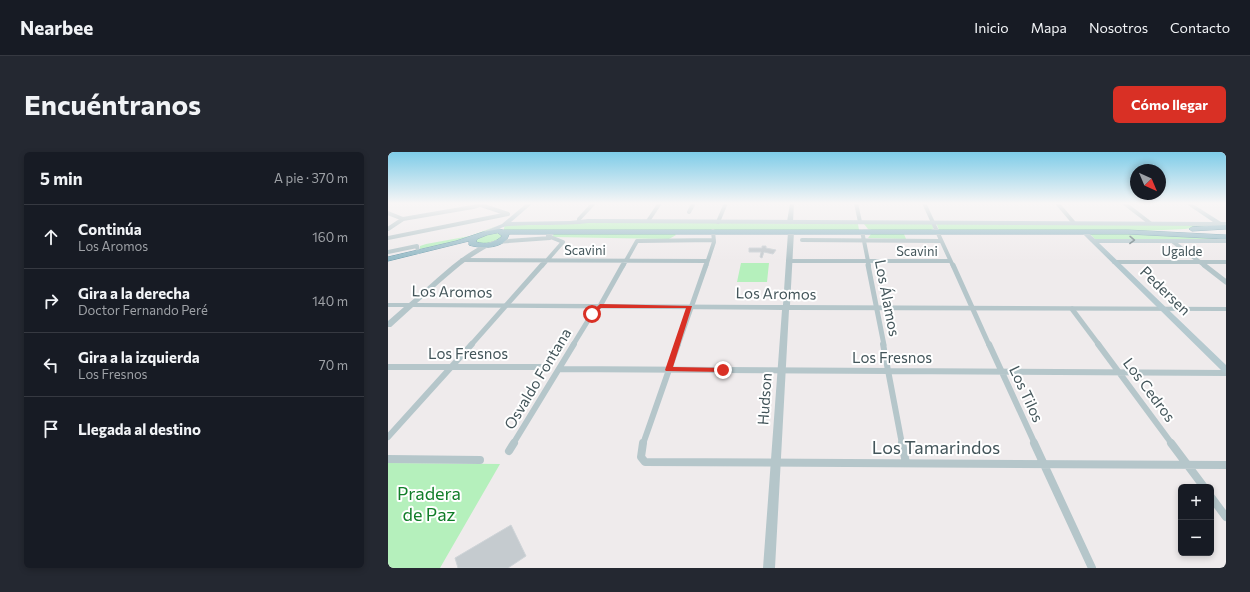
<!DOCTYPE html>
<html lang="es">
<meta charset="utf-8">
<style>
body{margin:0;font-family:Commissioner,sans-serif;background:#242831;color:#f1f3f6}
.controls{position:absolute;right:12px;bottom:12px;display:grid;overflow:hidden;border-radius:6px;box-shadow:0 2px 6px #0003}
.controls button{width:36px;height:36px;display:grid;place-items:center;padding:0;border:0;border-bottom:1px solid #363941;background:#171b24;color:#f1f3f6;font:20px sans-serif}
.compass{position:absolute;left:742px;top:12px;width:36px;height:36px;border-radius:50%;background:#171b24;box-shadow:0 2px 6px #0003;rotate:136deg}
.stop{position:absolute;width:12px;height:12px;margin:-9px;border:3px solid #d93025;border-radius:50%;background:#fff}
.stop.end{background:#d93025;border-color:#fff;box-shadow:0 1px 4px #0008}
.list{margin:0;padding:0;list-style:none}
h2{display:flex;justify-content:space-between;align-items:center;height:52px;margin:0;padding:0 16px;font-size:17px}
h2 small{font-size:13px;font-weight:400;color:#9ea1a6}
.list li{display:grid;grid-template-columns:26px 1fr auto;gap:12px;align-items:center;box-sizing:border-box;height:64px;padding:0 16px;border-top:1px solid #363941}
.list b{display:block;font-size:15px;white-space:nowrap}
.list p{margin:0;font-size:13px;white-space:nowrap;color:#9ea1a6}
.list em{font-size:13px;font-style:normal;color:#9ea1a6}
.icon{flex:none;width:22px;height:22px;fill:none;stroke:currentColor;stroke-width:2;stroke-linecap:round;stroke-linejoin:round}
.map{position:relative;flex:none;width:838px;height:416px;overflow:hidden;border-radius:6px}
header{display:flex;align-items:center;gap:24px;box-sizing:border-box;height:56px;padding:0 20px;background:#171b24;border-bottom:1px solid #363941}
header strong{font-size:19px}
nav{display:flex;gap:22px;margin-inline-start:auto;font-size:14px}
.intro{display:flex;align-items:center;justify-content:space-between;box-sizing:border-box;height:96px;padding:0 24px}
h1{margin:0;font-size:28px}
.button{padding:10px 18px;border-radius:6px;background:#d93025;color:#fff;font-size:14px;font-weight:700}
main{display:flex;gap:24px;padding:0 24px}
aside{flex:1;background:#171b24;border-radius:6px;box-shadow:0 2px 6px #0003}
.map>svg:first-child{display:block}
.green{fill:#b5f0bc}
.building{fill:#c5cbcf;stroke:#cfd4d8}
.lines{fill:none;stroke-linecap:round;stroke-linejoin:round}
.trunk-casing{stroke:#6b9aaa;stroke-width:1}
.minor-far3{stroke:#b5c6ca;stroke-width:4}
.minor-far2{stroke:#b5c6ca;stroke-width:5}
.minor-far1{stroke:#b5c6ca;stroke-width:6}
.minor{stroke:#b5c6ca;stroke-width:8}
.tertiary{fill:#b5c6ca;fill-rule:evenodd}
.secondary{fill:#b5c9cf;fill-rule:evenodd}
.trunk{fill:#94bac6;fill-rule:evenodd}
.oneway{stroke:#65787d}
.route{fill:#d93025}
.labels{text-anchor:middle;stroke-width:4;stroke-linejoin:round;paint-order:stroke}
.far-street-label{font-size:13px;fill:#43555a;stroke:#fff}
.street-label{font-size:15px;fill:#43555a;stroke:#fff}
.near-street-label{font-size:18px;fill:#43555a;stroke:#fff}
.near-park-label{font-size:18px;fill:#117d29;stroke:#fff}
</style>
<header>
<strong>Nearbee</strong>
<nav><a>Inicio</a><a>Mapa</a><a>Nosotros</a><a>Contacto</a></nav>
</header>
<div class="intro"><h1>Encuéntranos</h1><a class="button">Cómo llegar</a></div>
<main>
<aside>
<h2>5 min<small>A pie · 370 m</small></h2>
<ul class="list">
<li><svg class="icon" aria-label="ahead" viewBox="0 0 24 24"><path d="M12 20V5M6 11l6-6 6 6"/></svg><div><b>Continúa</b><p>Los Aromos</p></div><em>160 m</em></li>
<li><svg class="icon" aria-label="right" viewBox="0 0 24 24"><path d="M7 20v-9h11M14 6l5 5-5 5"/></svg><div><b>Gira a la derecha</b><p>Doctor Fernando Peré</p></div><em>140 m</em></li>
<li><svg class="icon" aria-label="left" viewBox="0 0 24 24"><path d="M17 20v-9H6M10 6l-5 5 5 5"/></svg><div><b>Gira a la izquierda</b><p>Los Fresnos</p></div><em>70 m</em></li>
<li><svg class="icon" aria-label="arrive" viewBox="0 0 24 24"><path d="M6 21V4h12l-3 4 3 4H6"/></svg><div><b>Llegada al destino</b></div></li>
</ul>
</aside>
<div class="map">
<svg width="838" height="416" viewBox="0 0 838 416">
<rect width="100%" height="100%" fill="#efebec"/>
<path class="green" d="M 196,70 L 470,72 L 471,78 L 116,78 L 116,76 L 117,74 L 124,72 L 187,72 Z
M 548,71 L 826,73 L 797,77 L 754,79 L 551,78 Z
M 476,72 L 544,72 L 546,76 L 543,78 L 484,78 L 480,77 Z
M 109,74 L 79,87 L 32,97 L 32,94 L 38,92 L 82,84 Z
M 108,80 L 116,83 C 108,92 98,92 87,91 L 90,85 Z
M 166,82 L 287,82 L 288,83 L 281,87 L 163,85 Z
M 483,82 L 516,82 L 518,87 L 480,86 Z
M 702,82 L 760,82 L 838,86 L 838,88 L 708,88 Z
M 353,111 L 381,111 L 379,130 L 349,130 Z
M 0,311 L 112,312 L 52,416 L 0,416 Z"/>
<path class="building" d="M 374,94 L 378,94 L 378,96 L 388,98 L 385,102 L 376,100 L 374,106 L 372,105 L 373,100 L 361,100 L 361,96 L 374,96 Z
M 123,373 L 138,404 L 120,416 L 70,416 L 67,406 Z"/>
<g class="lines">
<defs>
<path id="trunk" d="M 838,73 L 838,77 L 804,79 L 801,77 L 804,75 Z
M 111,77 L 115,78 L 740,78 L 838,83 L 838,87 L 740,82 L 121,82 C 118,97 93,97 81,93 L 81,89 L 0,109 L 0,105 L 68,89 L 95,80 ZM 110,81 L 114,84 C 107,91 98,93 88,90 L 89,87 L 99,83 Z"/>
</defs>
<use href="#trunk" class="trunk-casing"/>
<path class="minor-far3" d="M 468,51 L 472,70
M 536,51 L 565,114
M 669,51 L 686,71
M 736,51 L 762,71
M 93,53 L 120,62
M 301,60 L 306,51
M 0,61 L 15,67 L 0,77
M 15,67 L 85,55 L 98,51
M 260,69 L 272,51
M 191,70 L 191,67 L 206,51
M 330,70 L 338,51
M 474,79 L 481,114
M 0,86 L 120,62
M 414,88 L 552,89
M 784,89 L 817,114
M 108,90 L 162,86
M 0,100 L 29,94 L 30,100
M 74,108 L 319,109
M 400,109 L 561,109
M 726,110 L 838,110
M 154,114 L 175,90 L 160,84 L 165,80
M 235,114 L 249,89 L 326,88
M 318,114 L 326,90 L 325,79"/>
<path class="minor-far2" d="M 480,113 L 496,193
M 565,113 L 601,193
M 816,113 L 838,130
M 684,157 L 711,193
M 83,193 L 154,113
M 185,193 L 204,162 L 212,154 L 235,113
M 290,193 L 318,113"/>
<path class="minor-far1" d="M 495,192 L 514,292
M 601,192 L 647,292
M 710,192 L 784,292
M 0,215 L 161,215
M 171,217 L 838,221
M 0,285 L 84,192
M 125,292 L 186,192
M 255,292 L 290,192"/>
<path class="minor" d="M 255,291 L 253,305 L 257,310 L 838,313
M 514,291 L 518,311
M 646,291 L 704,416
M 783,291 L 816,335
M 121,299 L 126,291
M 0,307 L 92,308
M 823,345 L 838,365"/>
<path class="tertiary" d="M 402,51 L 406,51 L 405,70 L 402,72 L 399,70 Z
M 403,78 L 406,80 L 402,153 L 838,155 L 838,159 L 401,158 L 387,416 L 375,416 L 394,158 L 25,155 L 3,175 L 0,175 L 0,169 L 16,155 L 0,155 L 0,151 L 21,151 C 45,131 76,98 105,89 L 108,91 L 107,92 C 77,105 54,130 29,151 L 395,153 L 400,80 Z"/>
<path class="secondary" d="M 139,51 L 145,51 L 123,70 L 182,69 L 200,67 L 825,70 L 797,51 L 803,51 L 833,70 L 838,70 L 838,74 L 200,71 C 174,74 148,72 121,74 C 112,74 104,83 95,82 L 95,80 L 114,72 Z
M 694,79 L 698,79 L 707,87 L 838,87 L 838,91 L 711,91 L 838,213 L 838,221 L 835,220 L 703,90 L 694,81 Z"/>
<use href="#trunk" class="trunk"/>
</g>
<defs><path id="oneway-chevron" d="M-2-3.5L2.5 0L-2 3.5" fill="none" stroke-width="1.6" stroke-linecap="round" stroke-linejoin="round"/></defs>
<use class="oneway" href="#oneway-chevron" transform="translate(744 88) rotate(1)"/>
<linearGradient id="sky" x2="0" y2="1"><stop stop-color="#7ecce8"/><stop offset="0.47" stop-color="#f8f6f6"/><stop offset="1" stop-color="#f8f6f6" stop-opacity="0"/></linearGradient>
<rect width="838" height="109" fill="url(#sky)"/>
<path class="route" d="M 212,152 L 304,154 L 285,215 L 335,216 L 339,218 L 335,220 L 278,219 L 277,218 L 298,156 L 213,156 L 206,163 L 202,163 L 202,161 Z"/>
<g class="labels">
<g class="far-street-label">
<text x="197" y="103">Scavini</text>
<text x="529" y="104">Scavini</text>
<text x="794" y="104">Ugalde</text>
</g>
<g class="street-label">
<text transform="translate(777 139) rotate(44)" y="5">Pedersen</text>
<text transform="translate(64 140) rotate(1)" y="5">Los Aromos</text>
<text transform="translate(388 142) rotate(1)" y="5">Los Aromos</text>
<text transform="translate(499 146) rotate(79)" y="5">Los Álamos</text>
<text x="80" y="207">Los Fresnos</text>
<text x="504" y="211">Los Fresnos</text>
<text transform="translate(150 227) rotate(-59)" y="5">Osvaldo Fontana</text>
<text transform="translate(761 238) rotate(53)" y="5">Los Cedros</text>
<text transform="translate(638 242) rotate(65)" y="5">Los Tilos</text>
<text transform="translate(377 247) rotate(-86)" y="5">Hudson</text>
</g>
<g class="near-street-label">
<text x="548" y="302">Los Tamarindos</text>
</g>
<g class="near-park-label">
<text x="41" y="348">Pradera<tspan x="41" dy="21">de Paz</tspan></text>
</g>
</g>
</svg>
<div class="controls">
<button>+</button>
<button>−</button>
</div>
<svg class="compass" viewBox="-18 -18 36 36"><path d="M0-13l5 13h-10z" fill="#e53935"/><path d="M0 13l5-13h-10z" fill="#9ea1a6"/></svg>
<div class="stop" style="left:204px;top:162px"></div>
<div class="stop end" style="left:335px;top:218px"></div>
</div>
</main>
